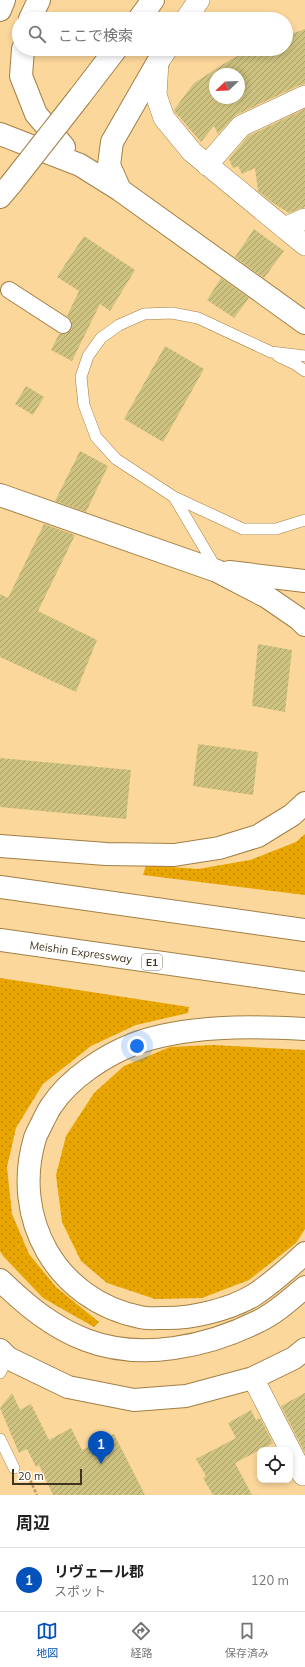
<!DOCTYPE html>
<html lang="ja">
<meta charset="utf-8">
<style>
body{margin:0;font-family:Mulish,"Noto Sans JP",sans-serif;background:#f2f2f2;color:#222}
.controls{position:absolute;right:12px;bottom:12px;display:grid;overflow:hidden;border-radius:8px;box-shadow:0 2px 6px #0003}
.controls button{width:36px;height:36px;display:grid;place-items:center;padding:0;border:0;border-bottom:1px solid #e0e0e0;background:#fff;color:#222;font:20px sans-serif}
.compass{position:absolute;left:209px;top:68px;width:36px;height:36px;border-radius:50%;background:#fff;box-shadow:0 2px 6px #0003;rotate:247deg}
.scale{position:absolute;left:12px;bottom:10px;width:70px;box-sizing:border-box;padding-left:4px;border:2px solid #41331b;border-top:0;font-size:11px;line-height:14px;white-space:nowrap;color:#41331b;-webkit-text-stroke:3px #fefefe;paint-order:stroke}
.you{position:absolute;left:137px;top:1046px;width:14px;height:14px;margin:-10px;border:3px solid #fff;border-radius:50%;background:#1a73e8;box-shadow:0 0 0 6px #1a73e833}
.badge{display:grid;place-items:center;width:26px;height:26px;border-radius:50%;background:#0351bb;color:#fff;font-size:13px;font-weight:700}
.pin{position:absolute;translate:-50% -33px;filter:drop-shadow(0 1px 2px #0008)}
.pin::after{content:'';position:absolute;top:21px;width:14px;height:12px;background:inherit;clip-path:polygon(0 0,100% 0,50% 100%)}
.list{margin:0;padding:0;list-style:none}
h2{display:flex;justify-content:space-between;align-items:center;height:52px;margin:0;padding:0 16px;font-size:17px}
h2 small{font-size:13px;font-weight:400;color:#767676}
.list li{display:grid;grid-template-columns:26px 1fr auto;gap:12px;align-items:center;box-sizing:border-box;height:64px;padding:0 16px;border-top:1px solid #e0e0e0}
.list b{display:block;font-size:15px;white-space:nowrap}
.list p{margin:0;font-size:13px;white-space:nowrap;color:#767676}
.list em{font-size:13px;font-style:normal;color:#767676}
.icon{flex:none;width:22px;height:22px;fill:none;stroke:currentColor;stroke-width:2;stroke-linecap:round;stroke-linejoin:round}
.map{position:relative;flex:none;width:305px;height:1495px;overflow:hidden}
.search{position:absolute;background:#fff;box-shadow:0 2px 6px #0003;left:12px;right:12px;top:12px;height:44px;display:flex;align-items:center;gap:10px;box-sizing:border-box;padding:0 14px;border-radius:22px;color:#767676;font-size:15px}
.sheet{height:116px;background:#fff}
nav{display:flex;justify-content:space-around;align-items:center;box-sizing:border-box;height:56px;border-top:1px solid #e0e0e0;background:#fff;font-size:11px;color:#767676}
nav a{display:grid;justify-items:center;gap:2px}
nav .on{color:#0351bb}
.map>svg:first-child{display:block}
.grass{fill:url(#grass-dots)}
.building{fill:url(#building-hatch);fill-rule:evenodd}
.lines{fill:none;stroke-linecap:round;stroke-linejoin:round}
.service-casing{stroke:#a17f45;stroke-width:12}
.pedestrian-casing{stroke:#a17f45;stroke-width:18}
.minor-casing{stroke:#a17f45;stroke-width:22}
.tertiary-casing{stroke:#a17f45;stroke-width:24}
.trunk-casing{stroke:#a17f45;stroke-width:24}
.motorway-casing{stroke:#a17f45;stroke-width:24}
.path{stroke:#b39769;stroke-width:2.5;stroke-dasharray:3 2;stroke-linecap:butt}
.service{stroke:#fff;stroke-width:11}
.pedestrian{stroke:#fff;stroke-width:16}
.minor{stroke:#fff;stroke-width:21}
.tertiary{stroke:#fff;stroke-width:22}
.trunk{stroke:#fff;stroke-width:22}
.motorway{stroke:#fff;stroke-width:22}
.trunk-bridge-casing{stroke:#a17f45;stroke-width:24;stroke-linecap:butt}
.trunk-bridge{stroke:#fff;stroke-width:22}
.labels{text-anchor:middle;stroke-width:3;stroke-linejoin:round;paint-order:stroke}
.shield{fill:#fefefe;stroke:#7a705f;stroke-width:1}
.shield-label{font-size:10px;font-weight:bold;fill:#41331b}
.street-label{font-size:11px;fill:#41331b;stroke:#fefefe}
</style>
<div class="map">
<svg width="305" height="1495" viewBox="0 0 305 1495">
<defs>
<pattern id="grass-dots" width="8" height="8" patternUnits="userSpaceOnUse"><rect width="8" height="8" fill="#e9a601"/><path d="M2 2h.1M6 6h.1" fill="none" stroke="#be8802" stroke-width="1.8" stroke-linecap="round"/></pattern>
<pattern id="building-hatch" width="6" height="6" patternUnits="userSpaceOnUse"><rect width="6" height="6" fill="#cec280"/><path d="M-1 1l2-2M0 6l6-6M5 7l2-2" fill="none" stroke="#a99e68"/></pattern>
</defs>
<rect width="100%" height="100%" fill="#fcd79b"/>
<path class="grass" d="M 305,834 L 305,895 L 143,875 L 146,865 L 198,869 L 250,860 L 296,842 Z
M 0,978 L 189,1007 L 188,1013 L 136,1025 L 91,1046 L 43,1084 L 16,1128 L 7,1167 L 12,1214 L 29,1254 L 56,1287 L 99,1322 L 94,1327 L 43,1298 L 4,1257 L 0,1251 Z
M 213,1045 L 305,1050 L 305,1229 L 296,1243 L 249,1280 L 202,1298 L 155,1299 L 107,1283 L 81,1261 L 62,1222 L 56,1175 L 66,1136 L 94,1093 L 124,1066 L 170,1047 Z"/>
<path class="building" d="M 305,29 L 305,84 L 300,85 L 236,115 L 218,134 L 214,126 L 201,142 L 175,112 L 174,110 L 194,83 L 230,60 L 251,49 L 286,49 L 286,36 ZM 215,74 L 239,74 L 239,98 L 215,98 Z
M 305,109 L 305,207 L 289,213 L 273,203 L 258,191 L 255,168 L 242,174 L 238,166 L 233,168 L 229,159 L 248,136 Z
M 254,229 L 284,251 L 264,278 L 235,257 Z
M 84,236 L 135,270 L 110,311 L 100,304 L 72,361 L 51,350 L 59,334 L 67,334 L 71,330 L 72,321 L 67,316 L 79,291 L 57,277 Z
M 221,278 L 249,298 L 234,318 L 207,300 Z
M 165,346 L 204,369 L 163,442 L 124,419 Z
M 26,386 L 44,397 L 33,415 L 15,404 Z
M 80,451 L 108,466 L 86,512 L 55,501 Z
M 44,524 L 75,535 L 38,611 L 97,640 L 76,692 L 0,657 L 0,594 L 8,598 Z
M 258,644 L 292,650 L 285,712 L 252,706 Z
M 198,744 L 258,752 L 253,795 L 193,786 Z
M 0,758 L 131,770 L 126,819 L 0,807 Z
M 12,1393 L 20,1410 L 31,1404 L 49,1440 L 71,1428 L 82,1450 L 114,1434 L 145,1495 L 53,1495 L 39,1465 L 36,1467 L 27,1449 L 19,1453 L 0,1408 Z
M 305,1393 L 305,1453 L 281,1406 Z
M 251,1410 L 256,1420 L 260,1418 L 273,1443 L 235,1463 L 252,1495 L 213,1495 L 203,1478 L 206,1476 L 196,1459 L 236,1438 L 228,1423 Z"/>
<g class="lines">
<defs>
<path id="service" d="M 278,356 L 295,364 L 305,371
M 174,497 L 243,529 L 276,529 L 305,520
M 216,568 L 174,497 L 116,459 L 96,437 L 84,405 L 81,377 L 88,356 L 101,338 L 119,325 L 144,314 L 172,313 L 198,318 L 271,352 L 305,356
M 0,1373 L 8,1358
M 0,1439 L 14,1468"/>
<path id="pedestrian" d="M 9,290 L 63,325"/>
<path id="minor" d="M 186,19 L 199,0
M 167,49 L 158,62 L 156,95 L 164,118 L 192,152 L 305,245
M 207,165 L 241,126 L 305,96
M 284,228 L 305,219
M 253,1378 L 303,1475"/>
<path id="tertiary" d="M 0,1350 L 8,1358 L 68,1387 L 134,1400 L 186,1396 L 253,1378 L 294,1358 L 305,1349"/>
<path id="trunk" d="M 0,10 L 4,0
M 139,19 L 153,0
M 80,96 L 116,49
M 0,197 L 11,184"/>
<path id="motorway" d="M 30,19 L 39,0
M 23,49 L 21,76 L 36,114 L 64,147
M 0,134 L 80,165 L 120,190 L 305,323
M 120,190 L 109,165 L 112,142 L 158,62
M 0,495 L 217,571 L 267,597 L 299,619 L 305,625
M 229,572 L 305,581
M 0,846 L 106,854 L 174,855 L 219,848 L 258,836 L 292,815 L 305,803
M 0,887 L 305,930
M 0,940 L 305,983
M 305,1029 C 251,1026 185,1025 134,1044 C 105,1055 69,1079 52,1105 C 48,1110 46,1116 43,1121 C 41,1126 37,1132 35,1138 C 11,1218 56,1300 140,1317 C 147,1319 155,1318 162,1318 C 190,1319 229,1310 254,1295 C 272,1283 289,1268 305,1253
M 0,1280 C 26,1305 52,1327 86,1340 C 141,1361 207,1347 259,1321 C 276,1313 291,1299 305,1287"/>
</defs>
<use href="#service" class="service-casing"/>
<use href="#pedestrian" class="pedestrian-casing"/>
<use href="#minor" class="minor-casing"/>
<use href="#tertiary" class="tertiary-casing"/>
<use href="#trunk" class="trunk-casing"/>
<use href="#motorway" class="motorway-casing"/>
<path class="path" d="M 28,1476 L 37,1495"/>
<use href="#service" class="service"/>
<use href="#pedestrian" class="pedestrian"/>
<use href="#minor" class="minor"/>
<use href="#tertiary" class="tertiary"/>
<use href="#trunk" class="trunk"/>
<use href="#motorway" class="motorway"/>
<defs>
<path id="trunk-bridge" d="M 11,184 L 80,96"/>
</defs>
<use href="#trunk-bridge" class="trunk-bridge-casing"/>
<use href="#trunk-bridge" class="trunk-bridge"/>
</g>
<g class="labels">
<rect class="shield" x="142" y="954" width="20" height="16" rx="3"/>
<g class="shield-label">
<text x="152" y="966">E1</text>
</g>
<g class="street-label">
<text transform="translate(81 952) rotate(8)" y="4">Meishin Expressway</text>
</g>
</g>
</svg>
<div class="controls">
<button><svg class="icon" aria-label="locate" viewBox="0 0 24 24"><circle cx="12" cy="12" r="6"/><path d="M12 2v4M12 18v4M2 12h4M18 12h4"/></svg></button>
</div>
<svg class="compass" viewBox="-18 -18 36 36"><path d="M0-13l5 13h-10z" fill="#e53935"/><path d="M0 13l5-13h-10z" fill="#767676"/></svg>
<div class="scale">20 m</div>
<div class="you"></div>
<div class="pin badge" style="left:101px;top:1464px">1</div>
<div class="search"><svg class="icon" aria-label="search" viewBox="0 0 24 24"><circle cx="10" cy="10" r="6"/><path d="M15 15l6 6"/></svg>ここで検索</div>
</div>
<section class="sheet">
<h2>周辺<small></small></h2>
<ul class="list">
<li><span class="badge">1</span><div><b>リヴェール郡</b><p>スポット</p></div><em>120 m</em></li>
</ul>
</section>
<nav>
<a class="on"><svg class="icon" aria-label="map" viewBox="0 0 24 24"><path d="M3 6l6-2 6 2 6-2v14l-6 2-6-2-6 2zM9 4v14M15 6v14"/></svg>地図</a>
<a><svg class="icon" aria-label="directions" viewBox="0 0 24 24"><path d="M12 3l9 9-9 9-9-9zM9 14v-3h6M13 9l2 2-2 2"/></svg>経路</a>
<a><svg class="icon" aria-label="saved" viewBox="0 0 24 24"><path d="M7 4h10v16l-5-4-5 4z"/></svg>保存済み</a>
</nav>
